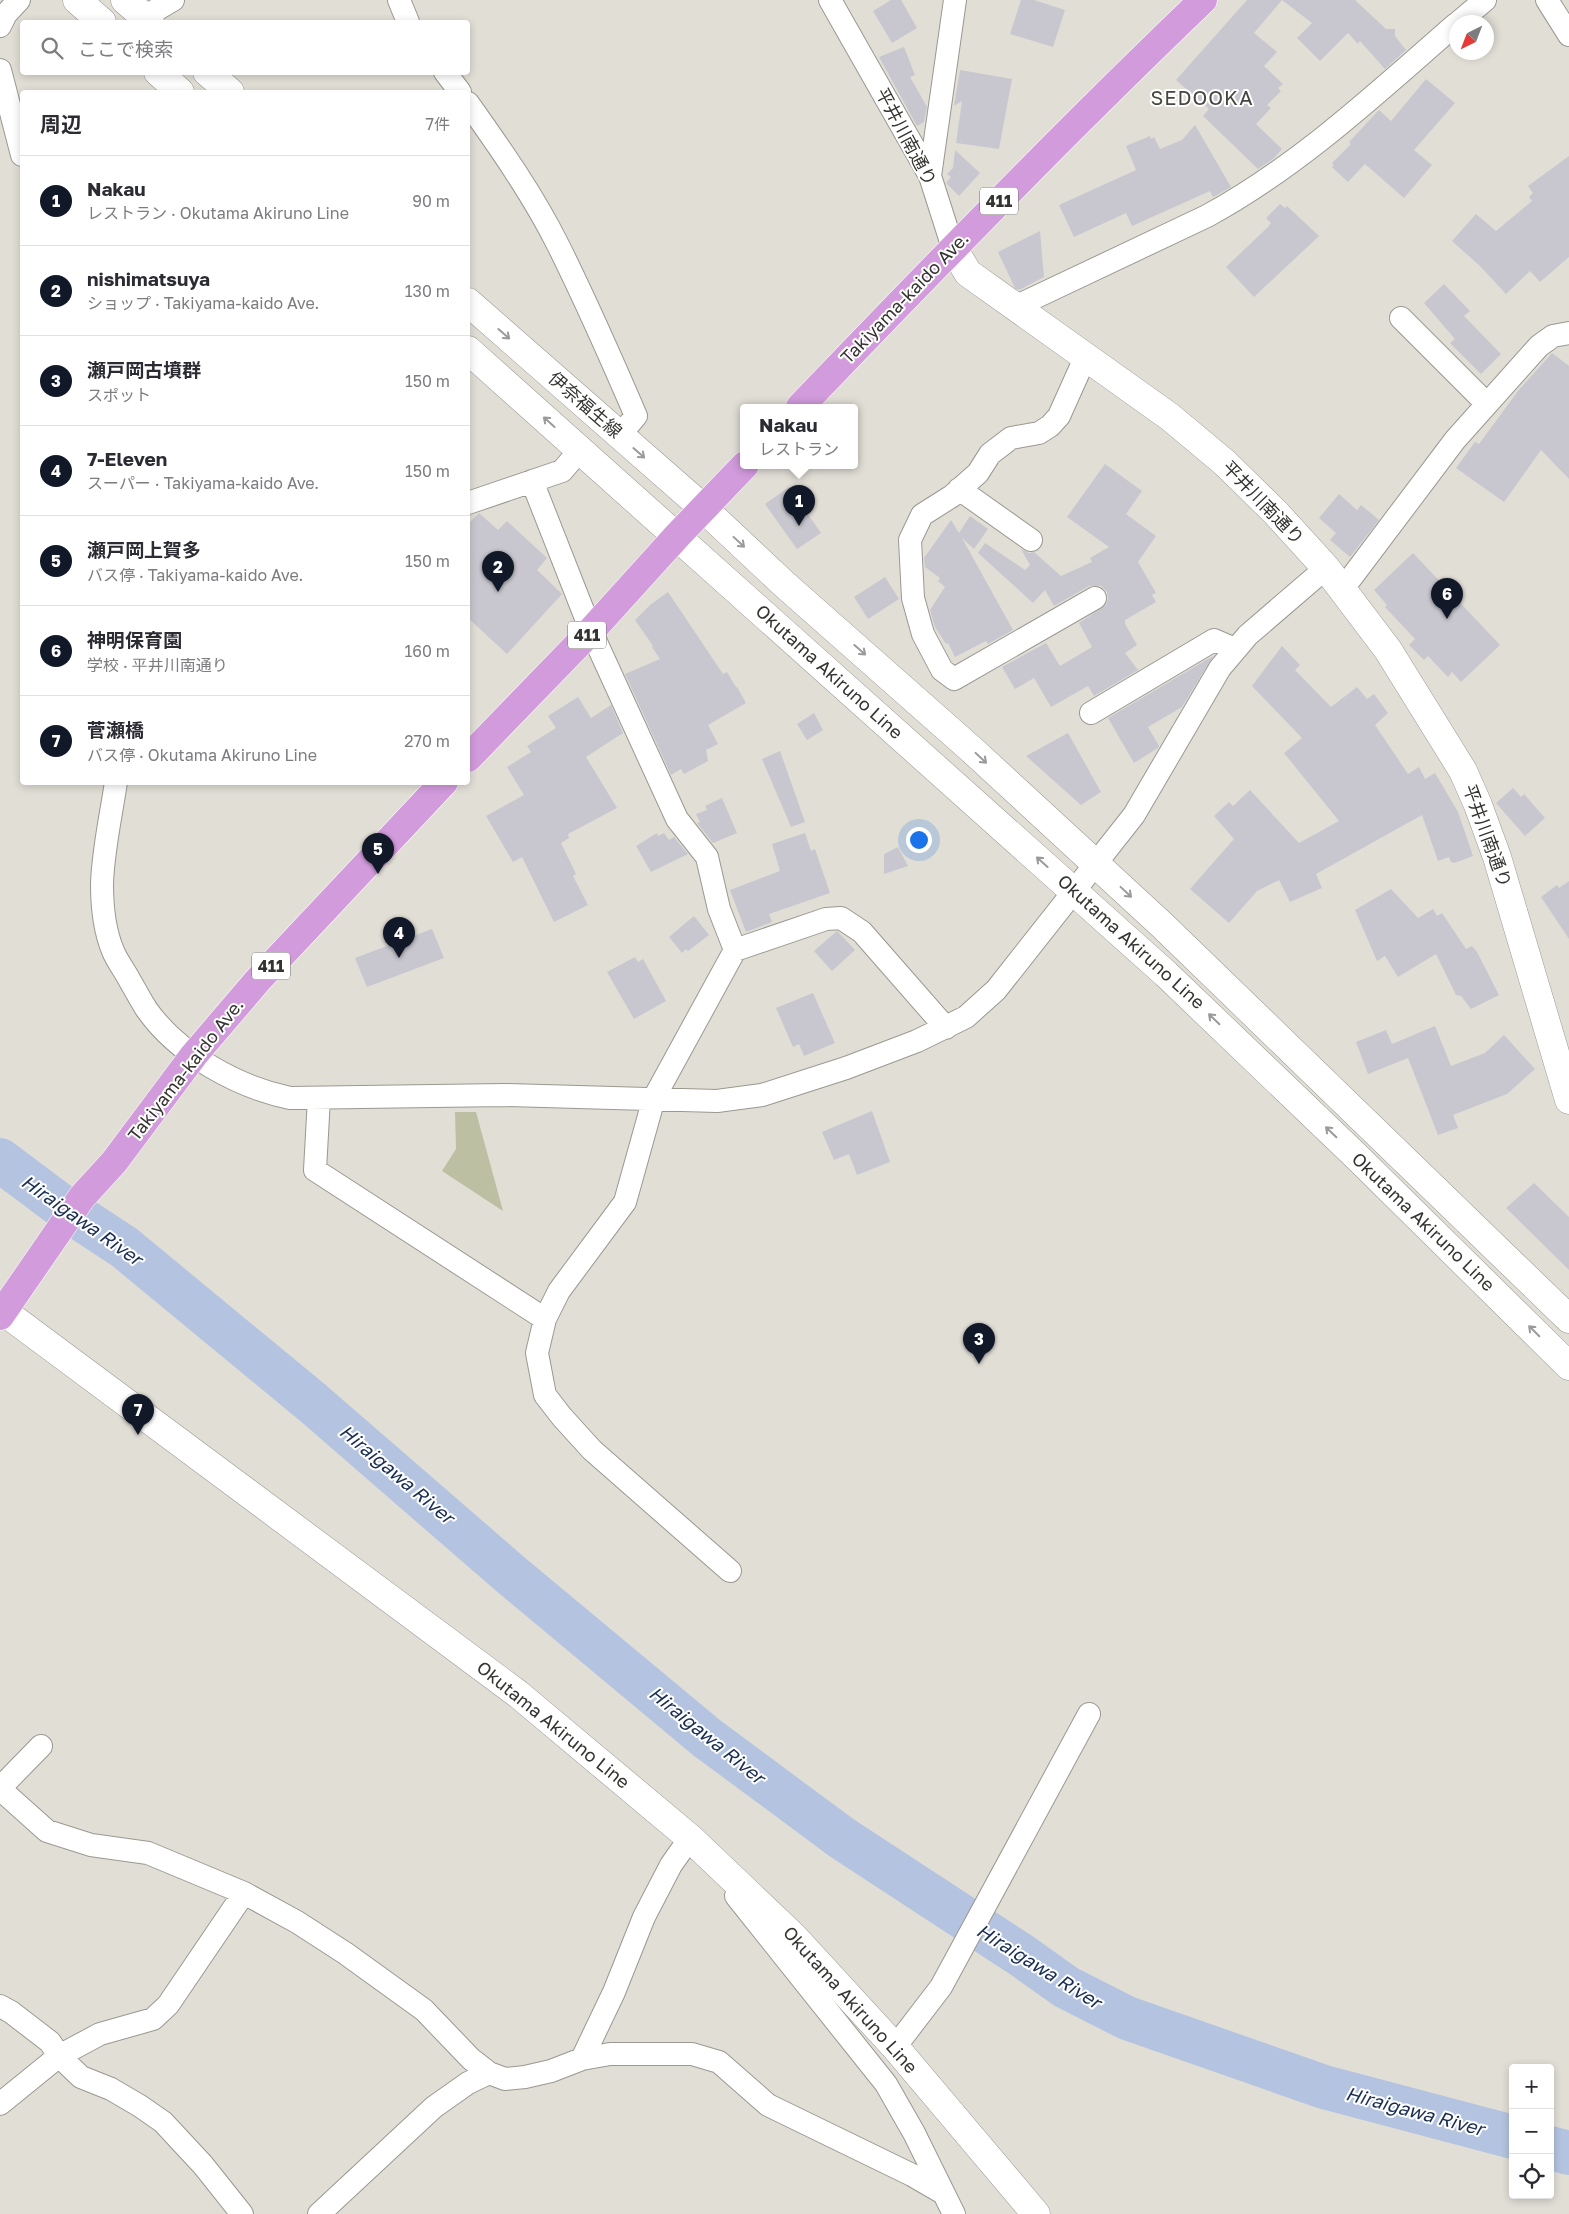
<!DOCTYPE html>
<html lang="ja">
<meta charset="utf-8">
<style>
body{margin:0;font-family:"Golos Text","Noto Sans JP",sans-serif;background:#f7f7f7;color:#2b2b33}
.controls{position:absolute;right:15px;bottom:15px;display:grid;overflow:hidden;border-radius:5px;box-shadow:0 2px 8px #0003}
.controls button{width:45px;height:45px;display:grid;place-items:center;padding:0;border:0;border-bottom:1px solid #e1e1e2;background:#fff;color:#2b2b33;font:25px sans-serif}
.compass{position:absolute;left:1449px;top:15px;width:45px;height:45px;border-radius:50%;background:#fff;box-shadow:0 2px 8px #0003;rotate:222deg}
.you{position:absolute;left:918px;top:839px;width:18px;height:18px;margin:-12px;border:4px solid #fff;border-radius:50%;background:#1a73e8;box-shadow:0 0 0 8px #1a73e833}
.badge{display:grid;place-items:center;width:32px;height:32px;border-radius:50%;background:#111827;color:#fff;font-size:16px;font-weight:700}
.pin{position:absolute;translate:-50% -41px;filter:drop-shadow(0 1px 2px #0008)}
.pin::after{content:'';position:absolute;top:26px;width:18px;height:15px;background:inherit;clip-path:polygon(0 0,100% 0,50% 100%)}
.popup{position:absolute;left:740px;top:404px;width:118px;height:65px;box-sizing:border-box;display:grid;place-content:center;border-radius:5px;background:#fff;filter:drop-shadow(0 1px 4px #0005);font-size:16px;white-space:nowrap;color:#7c7c81}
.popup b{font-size:19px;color:#2b2b33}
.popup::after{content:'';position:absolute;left:50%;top:100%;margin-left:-10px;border:10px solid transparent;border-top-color:#fff}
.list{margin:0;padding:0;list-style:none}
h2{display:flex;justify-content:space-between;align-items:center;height:65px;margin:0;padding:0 20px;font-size:21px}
h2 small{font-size:16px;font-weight:400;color:#7c7c81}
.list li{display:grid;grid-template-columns:32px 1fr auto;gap:15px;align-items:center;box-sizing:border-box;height:90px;padding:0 20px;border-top:1px solid #e1e1e2}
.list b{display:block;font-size:19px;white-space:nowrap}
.list p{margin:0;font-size:16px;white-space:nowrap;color:#7c7c81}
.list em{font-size:16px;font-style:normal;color:#7c7c81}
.icon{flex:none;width:28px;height:28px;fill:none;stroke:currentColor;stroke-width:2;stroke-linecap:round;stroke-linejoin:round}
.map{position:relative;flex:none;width:1569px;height:2214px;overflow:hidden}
.search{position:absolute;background:#fff;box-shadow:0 2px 8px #0003;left:20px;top:20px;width:450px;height:55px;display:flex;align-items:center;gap:12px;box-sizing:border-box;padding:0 18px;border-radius:5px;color:#7c7c81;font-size:19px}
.panel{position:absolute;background:#fff;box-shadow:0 2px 8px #0003;left:20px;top:90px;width:450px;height:695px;border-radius:5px}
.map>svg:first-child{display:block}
.green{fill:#bcbfa2}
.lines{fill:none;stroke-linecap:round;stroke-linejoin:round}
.river{stroke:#b4c4e0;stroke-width:44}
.building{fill:#c8c7cf}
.minor-casing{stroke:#9b9891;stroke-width:24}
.tertiary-casing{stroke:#9b9891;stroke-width:29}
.secondary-casing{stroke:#9b9891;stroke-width:29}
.trunk-casing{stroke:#fff;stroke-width:29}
.minor{stroke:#fff;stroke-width:22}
.tertiary{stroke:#fff;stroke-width:28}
.secondary{stroke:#fff;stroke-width:28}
.trunk{stroke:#d29bdc;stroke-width:28}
.oneway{stroke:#9a9a98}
.labels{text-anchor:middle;stroke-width:4;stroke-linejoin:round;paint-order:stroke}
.shield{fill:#fff;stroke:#72716f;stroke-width:1}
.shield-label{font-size:16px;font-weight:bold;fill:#353431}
.street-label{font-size:18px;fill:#353431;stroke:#fff}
.water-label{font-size:19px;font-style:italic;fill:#1a2e54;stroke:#fff}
.quarter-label{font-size:20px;letter-spacing:1px;fill:#47453f;stroke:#fff}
</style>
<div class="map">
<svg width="1569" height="2214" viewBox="0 0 1569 2214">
<rect width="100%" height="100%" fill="#e1ded6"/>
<path class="green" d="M 455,1112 L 476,1112 L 503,1211 L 442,1171 L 456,1149 Z"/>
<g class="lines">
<path class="river" d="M 0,1160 L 60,1205 L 124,1247 L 313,1403 L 509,1573 L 707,1738 L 842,1838 L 1021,1955 L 1066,1987 L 1127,2018 L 1324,2087 L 1513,2137
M 1550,2148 L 1569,2153"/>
</g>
<path class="building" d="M 891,0 L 901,0 L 917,28 L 892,43 L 873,11 Z
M 1021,0 L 1034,0 L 1065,10 L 1053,47 L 1010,34 Z
M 1247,0 L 1282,0 L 1254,33 L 1277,52 L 1264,66 L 1283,84 L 1278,88 L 1281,91 L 1267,105 L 1271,108 L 1256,124 L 1282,149 L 1273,159 L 1258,169 L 1203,116 L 1209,109 L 1176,80 Z
M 1282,0 L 1355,0 L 1386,29 L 1395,29 L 1395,36 L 1406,50 L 1385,69 L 1360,41 L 1358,44 L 1348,33 L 1320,61 L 1297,38 L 1312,23 Z
M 904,47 L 915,75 L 910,77 L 927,107 L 924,122 L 917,126 L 879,57 Z
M 960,70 L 1012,79 L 999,149 L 956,143 L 962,101 L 954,106 Z
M 1426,79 L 1455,103 L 1414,150 L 1432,165 L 1404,198 L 1365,164 L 1348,182 L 1332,167 L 1334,165 L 1332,163 L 1351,144 L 1349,142 L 1379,110 L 1391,121 Z
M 1195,125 L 1231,187 L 1213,197 L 1210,191 L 1132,226 L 1126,213 L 1074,237 L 1059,205 L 1136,170 L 1126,146 L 1150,136 L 1151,139 L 1154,137 L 1160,149 L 1182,140 Z
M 955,150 L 980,173 L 959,196 L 946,183 L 951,177 L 947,174 L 953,168 Z
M 1569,156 L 1569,257 L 1540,282 L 1530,271 L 1506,294 L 1479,265 L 1452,241 L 1476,214 L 1496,231 L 1532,201 L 1529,197 L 1533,193 L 1528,186 Z
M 1280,204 L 1285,208 L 1287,206 L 1319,236 L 1254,297 L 1226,267 L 1268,227 L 1271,223 L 1266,218 Z
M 1040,231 L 1044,277 L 1019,290 L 1015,288 L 998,252 Z
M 1444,284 L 1470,311 L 1464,316 L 1501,354 L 1481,374 L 1450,343 L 1455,339 L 1424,303 Z
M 1552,353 L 1569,366 L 1569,479 L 1541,450 L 1504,502 L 1456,468 L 1475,442 L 1479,444 L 1518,391 Z
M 1105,464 L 1142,491 L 1126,514 L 1156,536 L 1138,562 L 1156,593 L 1152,595 L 1156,602 L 1125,620 L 1125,624 L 1137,645 L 1125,653 L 1138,670 L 1094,696 L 1088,686 L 1051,707 L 1034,678 L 1015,689 L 1002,667 L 1046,643 L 1060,666 L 1092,647 L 1079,623 L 1106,605 L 1108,599 L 1107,592 L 1101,586 L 1089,586 L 1054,606 L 1045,590 L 1033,603 L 978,553 L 985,543 L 1025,570 L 1030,565 L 1021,549 L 1029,553 L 1034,552 L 1061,576 L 1092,562 L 1090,558 L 1109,547 L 1067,517 Z
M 789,487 L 821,533 L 797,549 L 765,504 Z
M 1339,494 L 1357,510 L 1361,505 L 1379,520 L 1350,557 L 1330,540 L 1336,533 L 1319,518 Z
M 479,513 L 498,530 L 507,521 L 547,558 L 537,570 L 562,594 L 507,654 L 468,618 L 468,524 Z
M 970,516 L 988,529 L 974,549 L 962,538 L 1013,630 L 988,644 L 986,641 L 955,657 L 948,643 L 946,644 L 935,627 L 930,610 L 945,587 L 938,581 L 940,578 L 925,567 L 924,558 L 951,520 L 959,533 Z
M 1413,553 L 1500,645 L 1461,682 L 1452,672 L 1448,677 L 1428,656 L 1424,660 L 1409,645 L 1415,639 L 1385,607 L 1387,605 L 1374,590 Z
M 885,577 L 899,599 L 868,619 L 854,597 Z
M 668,592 L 723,674 L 727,672 L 736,687 L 737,687 L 746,703 L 708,725 L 718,744 L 706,750 L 708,761 L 684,774 L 681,769 L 671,775 L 625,674 L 660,659 L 652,647 L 653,646 L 635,620 L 650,605 Z
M 1282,646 L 1300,665 L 1295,670 L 1331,707 L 1357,687 L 1367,699 L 1374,694 L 1388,713 L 1375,725 L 1408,774 L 1419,767 L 1425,779 L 1435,773 L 1458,812 L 1473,856 L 1454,863 L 1451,862 L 1449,857 L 1438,861 L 1422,815 L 1316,874 L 1322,888 L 1290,902 L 1279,880 L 1257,891 L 1229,923 L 1190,889 L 1234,839 L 1214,816 L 1229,802 L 1233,806 L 1250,790 L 1299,843 L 1339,821 L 1284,753 L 1302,738 L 1252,686 Z
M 1213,656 L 1182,707 L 1148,727 L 1159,746 L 1158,748 L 1134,763 L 1108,718 Z
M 578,697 L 591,718 L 611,705 L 623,733 L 586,757 L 617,808 L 568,834 L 569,838 L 561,843 L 576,874 L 573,876 L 588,905 L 554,922 L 522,857 L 513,862 L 486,816 L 524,795 L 507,767 L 531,752 L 527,746 L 556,728 L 548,716 Z
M 814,713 L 823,730 L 807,740 L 797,724 Z
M 1068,733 L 1101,792 L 1081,805 L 1026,756 Z
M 780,751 L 805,822 L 791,827 L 762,759 Z
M 1513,788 L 1521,797 L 1524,794 L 1545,818 L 1525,836 L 1496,803 Z
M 722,798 L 737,833 L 713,843 L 697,823 L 700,822 L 696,814 L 707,810 L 705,806 Z
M 657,833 L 658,836 L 664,833 L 669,840 L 674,837 L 688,854 L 651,872 L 636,846 Z
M 805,833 L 811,851 L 815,849 L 830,893 L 769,914 L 772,922 L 746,932 L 730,890 L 780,871 L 772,844 Z
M 898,847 L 908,866 L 884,874 L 884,854 Z
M 1569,881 L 1569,939 L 1541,897 L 1557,885 L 1559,888 Z
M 1391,889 L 1418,918 L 1433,909 L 1437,916 L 1442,913 L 1466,949 L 1472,946 L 1477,952 L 1499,995 L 1471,1009 L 1461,996 L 1456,995 L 1436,954 L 1398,977 L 1385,956 L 1377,961 L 1355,910 Z
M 694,916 L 709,935 L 688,951 L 686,949 L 682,953 L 669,937 Z
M 432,929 L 444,958 L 367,987 L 355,958 Z
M 837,931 L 855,950 L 832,971 L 814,951 Z
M 635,957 L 638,962 L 643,959 L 666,1001 L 634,1019 L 607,972 Z
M 813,993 L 835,1043 L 804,1056 L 799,1044 L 793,1047 L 776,1008 Z
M 1435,1026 L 1451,1066 L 1485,1053 L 1504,1035 L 1535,1069 L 1507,1094 L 1453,1115 L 1458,1128 L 1438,1135 L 1408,1058 L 1368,1074 L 1356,1042 L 1386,1030 L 1392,1044 Z
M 872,1111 L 890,1162 L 857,1175 L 849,1154 L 834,1160 L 822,1132 Z
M 1534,1183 L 1569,1217 L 1569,1270 L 1506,1208 Z"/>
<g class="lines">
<defs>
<path id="minor" d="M 399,0 L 408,22
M 830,0 L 930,176 L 953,248
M 1547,0 L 1569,35
M 144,17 L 173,0
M 1459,22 L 1485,0
M 0,26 L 6,14 L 19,0
M 0,70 L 22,155
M 445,72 L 460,92
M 468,103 C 500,148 533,195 558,245 C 586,301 611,358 636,416 L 619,436
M 930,176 L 955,0
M 1015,307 L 1207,216 C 1299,166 1377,93 1456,24
M 1401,318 L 1487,404
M 1085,358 L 1059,416 L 1050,426 L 1039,433 L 1011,438 L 990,454 L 978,473 L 952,496 L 922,515 L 910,540 L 913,598 L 923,634 L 942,670 L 954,679 L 1095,598
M 532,481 L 591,631 L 677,819 L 707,857 L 719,909 L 735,950
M 959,489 L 1031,540
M 468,503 L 562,471 L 580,450
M 1342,590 L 1455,440 L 1539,346 L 1553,336 L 1569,333
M 1091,713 L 1214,640 L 1235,649
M 116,782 C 111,816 103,850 102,884 C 102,905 105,932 113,951 C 117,961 125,971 130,981 C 136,991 141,1001 147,1010 C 179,1055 238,1087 290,1098 L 505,1095 L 717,1101 L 762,1095 L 846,1068 L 917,1041 L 966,1017 L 996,990 L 1134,815 L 1220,668 L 1248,635 L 1326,568
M 319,1098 L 315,1170 L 545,1319
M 730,1571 L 592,1450 L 562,1417 L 545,1395 L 537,1353 L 545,1319 L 559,1291 L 625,1202 L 654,1098 L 735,950 L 826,919 L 841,918 L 862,932 L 946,1028
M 0,1788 L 41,1746
M 0,1789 L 47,1831 L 91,1845 L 148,1853 L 244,1893 L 297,1922 L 345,1953 L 424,2010 L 471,2059 L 489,2073 L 505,2079 L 525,2077 L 551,2071 L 582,2059 L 610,2054 L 692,2054 L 719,2062 L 768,2105 L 912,2175 L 943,2193
M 736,1896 L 886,2084 L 914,2133 L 954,2214
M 0,2006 L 11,2012 L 50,2042 L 59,2056 L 81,2077 L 111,2089 L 140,2106 L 163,2122 L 203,2165 L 242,2214
M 895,2047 L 941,1987 L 1089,1714
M 582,2059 L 614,1992 L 644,1917 L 671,1865 L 690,1838 L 700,1851
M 0,2104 L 59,2056 L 100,2034 L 153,2019 L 168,2005 L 244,1893
M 319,2214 L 434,2107 L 468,2083 L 489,2073"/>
<path id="tertiary" d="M 953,248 L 968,273 L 1170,417 L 1225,463 L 1276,513 L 1326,568 L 1388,650 L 1463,771 L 1478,805 L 1497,857 L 1569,1100"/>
<path id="secondary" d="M 77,0 L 102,22
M 125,0 L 150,22
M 158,72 L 180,92
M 207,72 L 230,92
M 468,302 L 703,508 L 784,584 L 971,749 L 1162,925 L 1569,1319
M 468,350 L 1166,974 L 1356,1156 L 1569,1366
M 3,1311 L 518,1694 L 690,1838 L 794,1937 L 895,2047 L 1036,2214"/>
<path id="trunk" d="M 800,407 C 932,269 1065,132 1203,0
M 468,758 L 591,631 L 677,536 L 745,465
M 0,1316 L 82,1197 L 114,1162 L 194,1055 L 258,980 L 444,782"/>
</defs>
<use href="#minor" class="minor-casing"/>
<use href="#tertiary" class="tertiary-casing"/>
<use href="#secondary" class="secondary-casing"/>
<use href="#trunk" class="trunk-casing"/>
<use href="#minor" class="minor"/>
<use href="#tertiary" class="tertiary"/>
<use href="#secondary" class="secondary"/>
<use href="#trunk" class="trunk"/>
</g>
<defs><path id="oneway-shaft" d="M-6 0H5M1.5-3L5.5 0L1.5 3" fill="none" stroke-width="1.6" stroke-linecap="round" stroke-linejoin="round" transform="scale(1.25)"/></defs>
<g class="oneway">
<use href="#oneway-shaft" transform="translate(504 334) rotate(41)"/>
<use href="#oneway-shaft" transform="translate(549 422) rotate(-138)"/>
<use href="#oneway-shaft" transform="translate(639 453) rotate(41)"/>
<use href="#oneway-shaft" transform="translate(739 542) rotate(43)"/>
<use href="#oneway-shaft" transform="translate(860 650) rotate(41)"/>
<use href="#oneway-shaft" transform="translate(981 758) rotate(43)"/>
<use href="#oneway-shaft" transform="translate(1042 862) rotate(-138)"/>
<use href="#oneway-shaft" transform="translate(1126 892) rotate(43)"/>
<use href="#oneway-shaft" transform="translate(1214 1019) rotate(-136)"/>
<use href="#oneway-shaft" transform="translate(1331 1132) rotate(-136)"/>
<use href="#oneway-shaft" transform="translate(1534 1331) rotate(-135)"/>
</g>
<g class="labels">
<g class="shield">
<rect x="980" y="187.5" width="38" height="27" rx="4"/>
<rect x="568" y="621.5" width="38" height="27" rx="4"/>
<rect x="252" y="952.5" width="38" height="27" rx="4"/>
</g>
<g class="shield-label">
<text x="999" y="207">411</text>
<text x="587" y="641">411</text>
<text x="271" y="972">411</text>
</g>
<g class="street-label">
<text transform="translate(906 137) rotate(62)" y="6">平井川南通り</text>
<text transform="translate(905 298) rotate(-46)" y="6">Takiyama-kaido Ave.</text>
<text transform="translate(585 405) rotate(41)" y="6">伊奈福生線</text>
<text transform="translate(1263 503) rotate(46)" y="6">平井川南通り</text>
<text transform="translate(829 672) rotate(42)" y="6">Okutama Akiruno Line</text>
<text transform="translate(1487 836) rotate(70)" y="6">平井川南通り</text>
<text transform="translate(1131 942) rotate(42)" y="6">Okutama Akiruno Line</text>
<text transform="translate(186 1070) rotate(-52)" y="6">Takiyama-kaido Ave.</text>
<text transform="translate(1423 1222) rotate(44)" y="6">Okutama Akiruno Line</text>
<text transform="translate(553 1725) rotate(39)" y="6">Okutama Akiruno Line</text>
<text transform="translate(850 2000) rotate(48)" y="6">Okutama Akiruno Line</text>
</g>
<g class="water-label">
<text transform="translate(82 1220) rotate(35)" y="7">Hiraigawa River</text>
<text transform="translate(397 1474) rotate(40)" y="7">Hiraigawa River</text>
<text transform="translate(707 1735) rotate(39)" y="7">Hiraigawa River</text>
<text transform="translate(1039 1966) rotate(32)" y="7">Hiraigawa River</text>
<text transform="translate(1415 2111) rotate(15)" y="7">Hiraigawa River</text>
</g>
<g class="quarter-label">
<text x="1202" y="105">SEDOOKA</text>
</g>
</g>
</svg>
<div class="controls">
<button>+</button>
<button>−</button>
<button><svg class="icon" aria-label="locate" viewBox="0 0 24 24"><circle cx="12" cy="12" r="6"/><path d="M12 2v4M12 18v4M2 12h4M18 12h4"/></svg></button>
</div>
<svg class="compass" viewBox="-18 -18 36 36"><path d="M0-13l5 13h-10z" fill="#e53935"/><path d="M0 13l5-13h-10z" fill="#7c7c81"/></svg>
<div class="you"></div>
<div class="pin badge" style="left:799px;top:526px">1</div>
<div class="popup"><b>Nakau</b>レストラン</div>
<div class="pin badge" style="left:498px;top:592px">2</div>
<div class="pin badge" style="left:979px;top:1364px">3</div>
<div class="pin badge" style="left:399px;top:958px">4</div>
<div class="pin badge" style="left:378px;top:874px">5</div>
<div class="pin badge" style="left:1447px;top:619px">6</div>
<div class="pin badge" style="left:138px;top:1435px">7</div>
<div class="search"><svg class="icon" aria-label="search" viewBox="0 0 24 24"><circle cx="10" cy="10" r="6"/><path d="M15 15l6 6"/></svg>ここで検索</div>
<section class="panel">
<h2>周辺<small>7件</small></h2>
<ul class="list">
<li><span class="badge">1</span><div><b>Nakau</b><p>レストラン · Okutama Akiruno Line</p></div><em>90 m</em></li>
<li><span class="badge">2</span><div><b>nishimatsuya</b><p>ショップ · Takiyama-kaido Ave.</p></div><em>130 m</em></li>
<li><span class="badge">3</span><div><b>瀬戸岡古墳群</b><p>スポット</p></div><em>150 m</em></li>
<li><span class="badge">4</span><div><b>7-Eleven</b><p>スーパー · Takiyama-kaido Ave.</p></div><em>150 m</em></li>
<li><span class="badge">5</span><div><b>瀬戸岡上賀多</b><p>バス停 · Takiyama-kaido Ave.</p></div><em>150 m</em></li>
<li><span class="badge">6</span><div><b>神明保育園</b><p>学校 · 平井川南通り</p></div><em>160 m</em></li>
<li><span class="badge">7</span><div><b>菅瀬橋</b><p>バス停 · Okutama Akiruno Line</p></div><em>270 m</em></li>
</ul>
</section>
</div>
